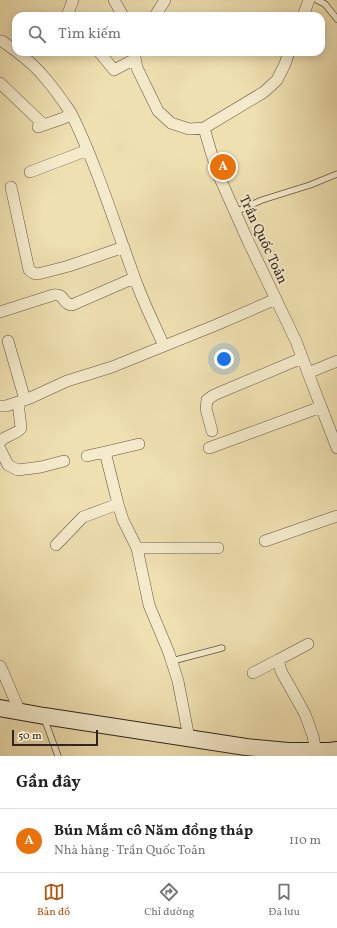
<!DOCTYPE html>
<html lang="vi">
<meta charset="utf-8">
<style>
body{margin:0;font-family:Vollkorn,serif;background:#f6f6f6;color:#222}
.scale{position:absolute;left:12px;bottom:10px;width:86px;box-sizing:border-box;padding-left:4px;border:2px solid #31231e;border-top:0;font-size:11px;line-height:14px;white-space:nowrap;color:#31231e;-webkit-text-stroke:3px #f5ebcc;paint-order:stroke}
.you{position:absolute;left:224px;top:359px;width:14px;height:14px;margin:-10px;border:3px solid #fff;border-radius:50%;background:#1a73e8;box-shadow:0 0 0 6px #1a73e833}
.badge{display:grid;place-items:center;width:26px;height:26px;border-radius:50%;background:#b45309;color:#fff;font-size:13px;font-weight:700}
.pin{position:absolute;translate:-50% -50%;border:2px solid #fff;box-shadow:0 1px 4px #0006}
.list{margin:0;padding:0;list-style:none}
h2{display:flex;justify-content:space-between;align-items:center;height:52px;margin:0;padding:0 16px;font-size:17px}
h2 small{font-size:13px;font-weight:400;color:#767676}
.list li{display:grid;grid-template-columns:26px 1fr auto;gap:12px;align-items:center;box-sizing:border-box;height:64px;padding:0 16px;border-top:1px solid #e0e0e0}
.list b{display:block;font-size:15px;white-space:nowrap}
.list p{margin:0;font-size:13px;white-space:nowrap;color:#767676}
.list em{font-size:13px;font-style:normal;color:#767676}
.icon{flex:none;width:22px;height:22px;fill:none;stroke:currentColor;stroke-width:2;stroke-linecap:round;stroke-linejoin:round}
.map{position:relative;flex:none;width:337px;height:756px;overflow:hidden}
.search{position:absolute;background:#fff;box-shadow:0 2px 10px #0003;left:12px;right:12px;top:12px;height:44px;display:flex;align-items:center;gap:10px;box-sizing:border-box;padding:0 14px;border-radius:12px;color:#767676;font-size:15px}
.sheet{height:116px;background:#fff}
nav{display:flex;justify-content:space-around;align-items:center;box-sizing:border-box;height:56px;border-top:1px solid #e0e0e0;background:#fff;font-size:11px;color:#767676}
nav a{display:grid;justify-items:center;gap:2px}
nav .on{color:#b45309}
.map>svg:first-child{display:block}
.lines{fill:none;stroke-linecap:round;stroke-linejoin:round}
.service-casing{stroke:#605243;stroke-width:7}
.minor-casing{stroke:#605243;stroke-width:12}
.secondary-casing{stroke:#31231e;stroke-width:18}
.service{stroke:#f5ebcc;stroke-width:5.5}
.minor{stroke:#f5ebcc;stroke-width:11}
.secondary{stroke:#f5ebcc;stroke-width:16}
.labels{text-anchor:middle;stroke-width:4;stroke-linejoin:round;paint-order:stroke}
.street-label{font-size:14px;fill:#31231e;stroke:#f5ebcc}
</style>
<div class="map">
<svg width="337" height="756" viewBox="0 0 337 756">
<rect width="100%" height="100%" fill="#efe0b1"/>
<filter id="stains"><feTurbulence type="fractalNoise" baseFrequency=".005" numOctaves="4"/><feColorMatrix values="0 0 0 0 .2 0 0 0 0 .09 0 0 0 0 .02 0 0 0 .5 -.17"/></filter>
<radialGradient id="worn" r=".72"><stop offset=".6" stop-color="#630" stop-opacity="0"/><stop offset="1" stop-color="#630" stop-opacity=".3"/></radialGradient>
<g class="lines">
<defs>
<path id="service" d="M 317,0 L 325,4 L 337,19
M 235,212 L 262,200 L 310,185 L 337,174
M 172,661 L 222,648
M 44,718 L 58,756"/>
<path id="minor" d="M 114,0 L 123,16
M 67,16 L 73,0
M 155,16 L 165,0
M 303,16 L 309,0
M 2,41 L 16,51
M 17,52 C 40,68 56,91 71,113
M 134,52 L 137,68 L 158,111 L 171,123 L 189,129 L 204,128 L 264,92 L 277,80 L 285,64 L 289,52
M 100,53 L 114,70 L 135,59
M 0,83 L 44,125
M 38,127 L 64,118 L 71,113 C 97,166 114,222 134,276 C 142,300 154,323 164,346
M 204,128 L 211,152 L 219,176 L 248,241 L 296,341 L 308,373 L 337,448
M 30,172 L 88,150
M 11,187 L 29,270 L 33,273 L 38,274 L 69,266 L 124,247
M 0,312 L 53,295 C 66,293 61,304 72,305 L 134,278
M 8,341 L 25,400
M 308,373 L 337,361
M 0,406 L 6,406 L 30,398 L 67,381 L 112,367 L 216,325 L 276,299
M 212,431 L 206,409 L 207,400 L 214,395 L 302,358
M 0,442 C 5,435 16,435 21,428 L 18,402
M 139,444 L 105,452 L 118,504 L 123,520 L 137,548 L 149,605 L 169,653 L 178,681 L 189,738
M 209,448 L 321,407
M 0,449 L 8,465 L 18,470 L 41,467 L 64,461
M 87,456 L 105,452
M 265,541 L 337,516
M 56,545 L 83,517 L 118,504
M 137,548 L 218,548
M 308,644 L 278,660 L 281,671 L 305,714 L 313,736 L 316,751
M 0,666 L 3,672 L 20,712
M 253,673 L 278,660"/>
<path id="secondary" d="M 0,708 L 44,716 L 246,747 L 288,751 L 330,751 L 337,750"/>
</defs>
<use href="#service" class="service-casing"/>
<use href="#minor" class="minor-casing"/>
<use href="#secondary" class="secondary-casing"/>
<use href="#service" class="service"/>
<use href="#minor" class="minor"/>
<use href="#secondary" class="secondary"/>
</g>
<g class="labels">
<g class="street-label">
<text transform="translate(264 239) rotate(65)" y="5">Trần Quốc Toản</text>
</g>
</g>
<rect width="100%" height="100%" filter="url(#stains)"/>
<rect width="100%" height="100%" fill="url(#worn)"/>
</svg>
<div class="scale">50 m</div>
<div class="you"></div>
<div class="pin badge" style="left:223px;top:167px;background:#e8710a">A</div>
<div class="search"><svg class="icon" aria-label="search" viewBox="0 0 24 24"><circle cx="10" cy="10" r="6"/><path d="M15 15l6 6"/></svg>Tìm kiếm</div>
</div>
<section class="sheet">
<h2>Gần đây<small></small></h2>
<ul class="list">
<li><span class="badge" style="background:#e8710a">A</span><div><b>Bún Mắm cô Năm đồng tháp</b><p>Nhà hàng · Trần Quốc Toản</p></div><em>110 m</em></li>
</ul>
</section>
<nav>
<a class="on"><svg class="icon" aria-label="map" viewBox="0 0 24 24"><path d="M3 6l6-2 6 2 6-2v14l-6 2-6-2-6 2zM9 4v14M15 6v14"/></svg>Bản đồ</a>
<a><svg class="icon" aria-label="directions" viewBox="0 0 24 24"><path d="M12 3l9 9-9 9-9-9zM9 14v-3h6M13 9l2 2-2 2"/></svg>Chỉ đường</a>
<a><svg class="icon" aria-label="saved" viewBox="0 0 24 24"><path d="M7 4h10v16l-5-4-5 4z"/></svg>Đã lưu</a>
</nav>
